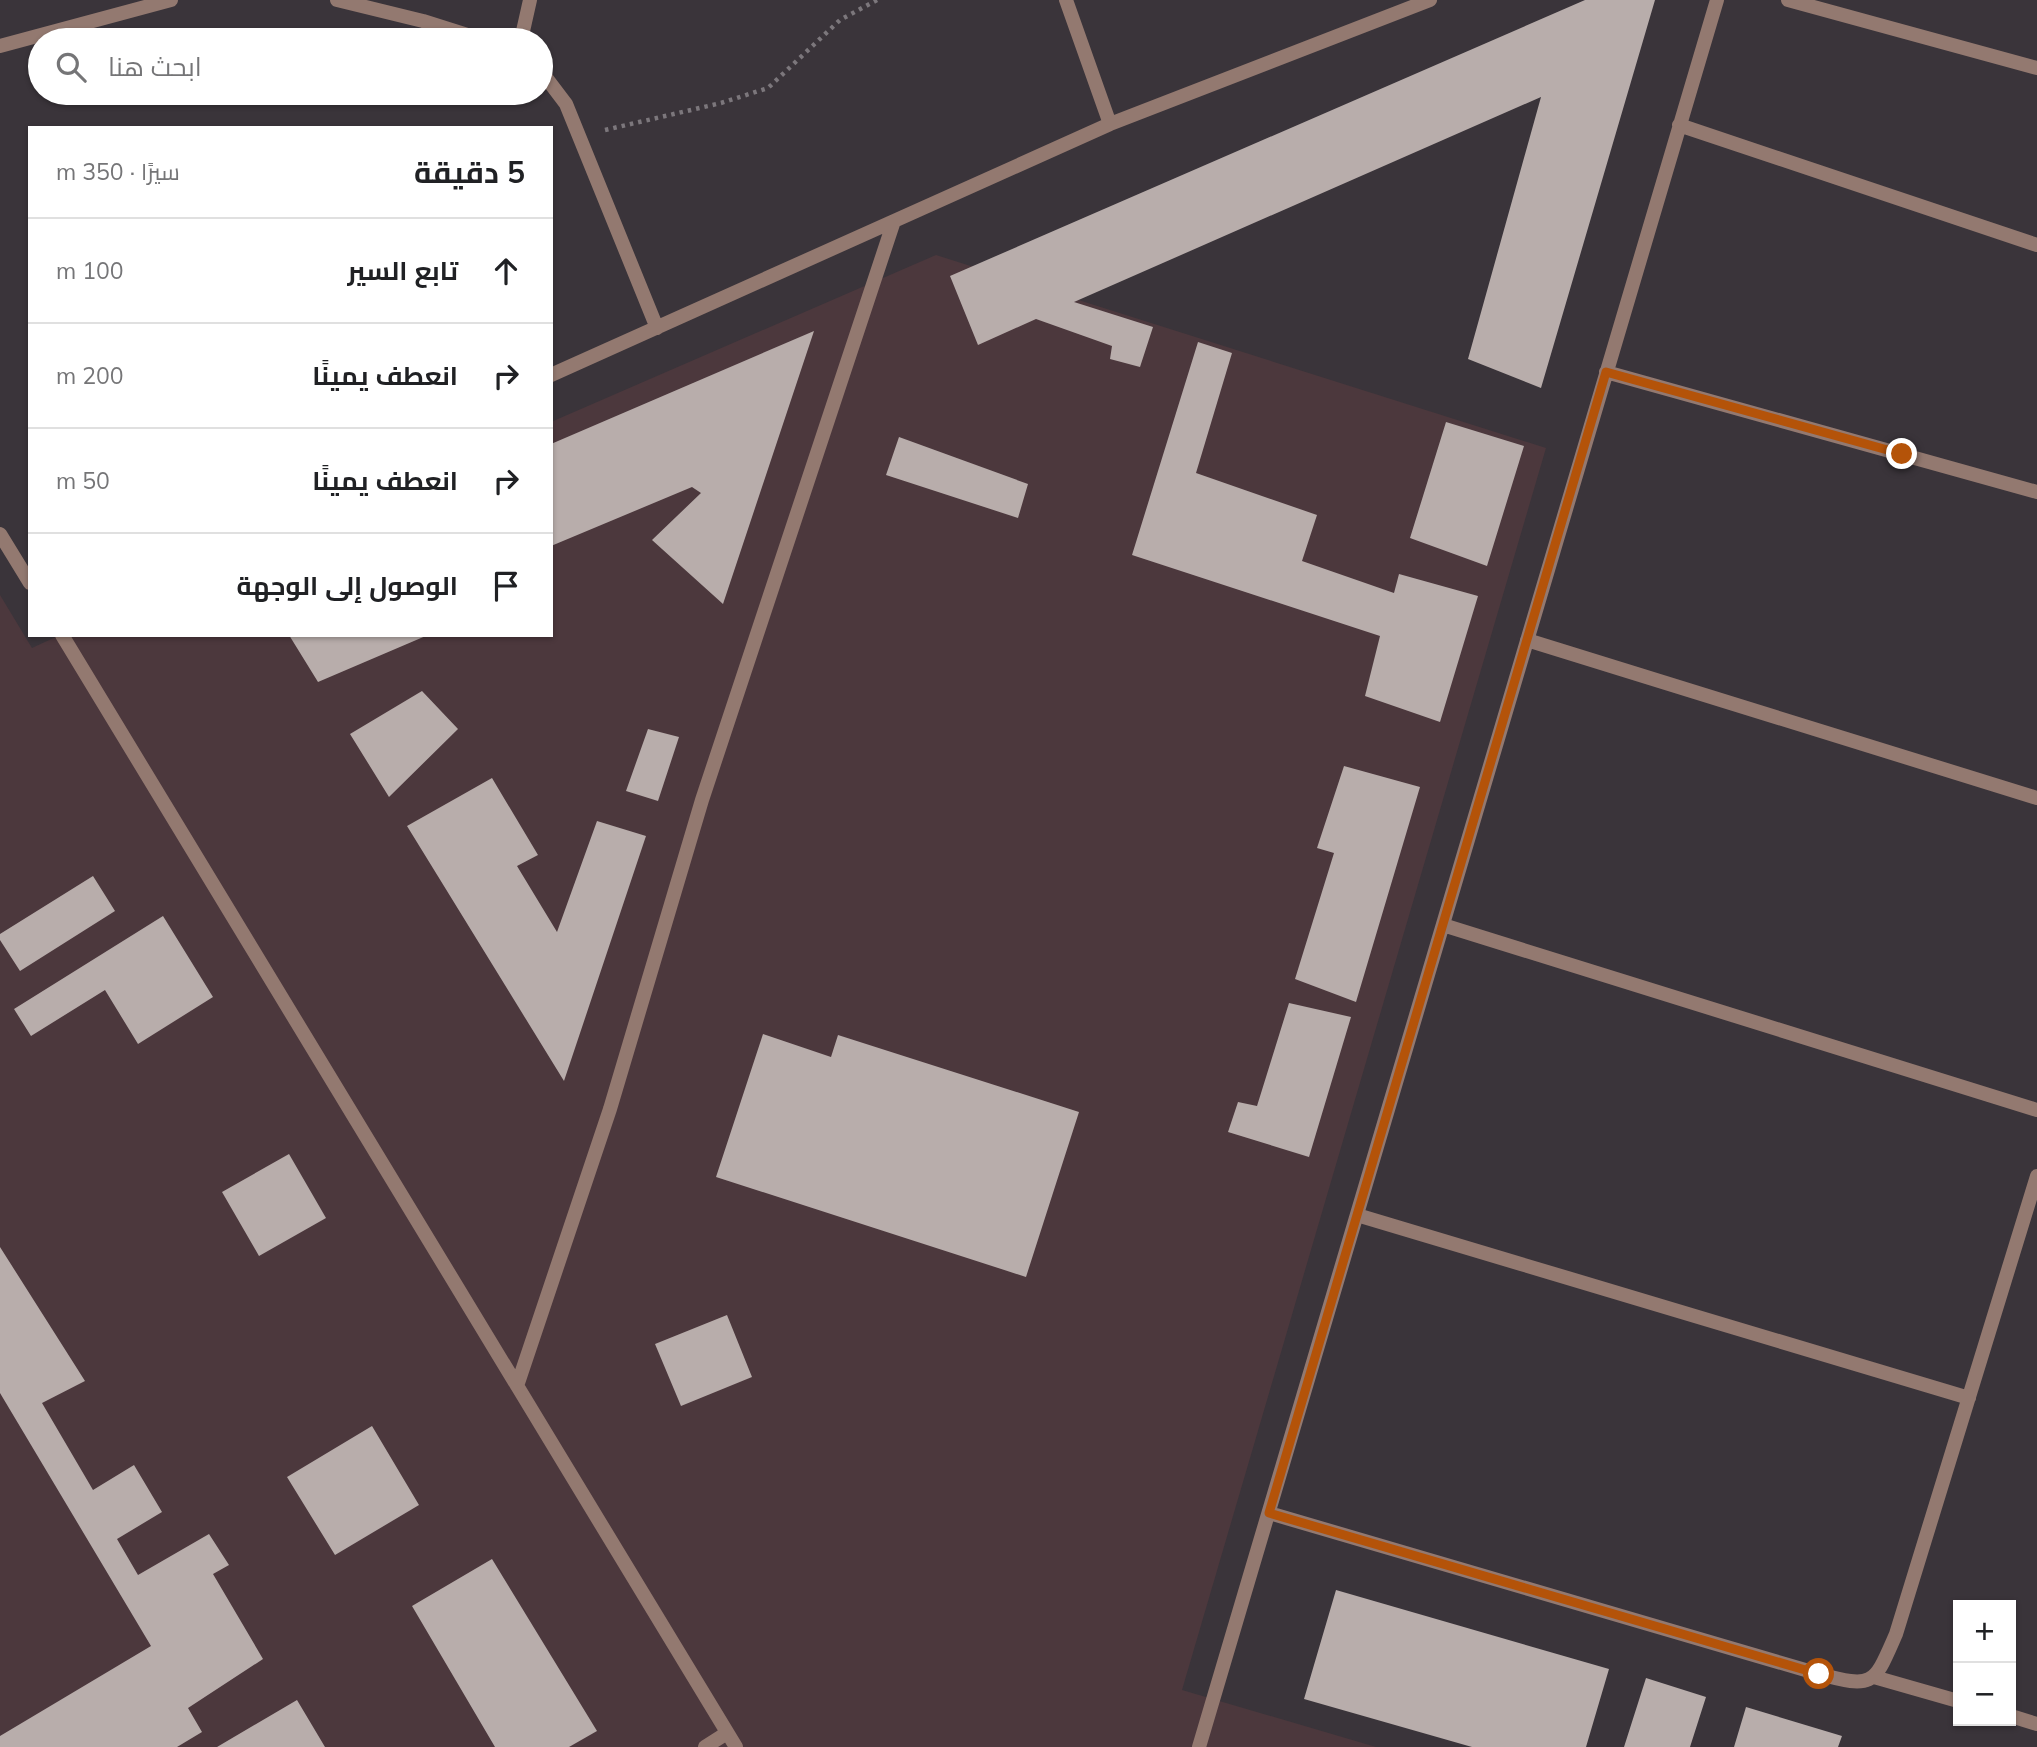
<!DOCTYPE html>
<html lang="ar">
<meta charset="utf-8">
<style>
body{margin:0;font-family:Mulish,Cairo,sans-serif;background:#f2f2f2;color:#202124;direction:rtl}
.controls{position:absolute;right:21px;bottom:21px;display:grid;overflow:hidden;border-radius:0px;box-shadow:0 2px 5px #0004}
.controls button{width:63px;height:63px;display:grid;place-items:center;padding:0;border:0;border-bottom:2px solid #e0e0e0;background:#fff;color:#202124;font:35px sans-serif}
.stop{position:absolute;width:21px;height:21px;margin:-16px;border:5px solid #b45309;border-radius:50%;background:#fff}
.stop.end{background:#b45309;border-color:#fff;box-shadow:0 2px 7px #0008}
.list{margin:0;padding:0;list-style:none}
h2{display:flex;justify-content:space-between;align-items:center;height:91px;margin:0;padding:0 28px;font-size:30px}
h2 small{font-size:23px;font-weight:400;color:#757577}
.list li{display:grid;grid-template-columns:46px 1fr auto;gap:21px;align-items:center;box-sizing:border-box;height:105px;padding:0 28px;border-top:2px solid #e0e0e0}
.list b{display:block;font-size:26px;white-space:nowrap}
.list em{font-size:23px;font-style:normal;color:#757577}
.icon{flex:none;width:38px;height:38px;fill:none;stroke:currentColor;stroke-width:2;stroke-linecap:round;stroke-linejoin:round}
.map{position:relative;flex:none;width:2037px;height:1747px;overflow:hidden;direction:ltr}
.search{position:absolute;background:#fff;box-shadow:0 2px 5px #0004;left:28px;top:28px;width:525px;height:77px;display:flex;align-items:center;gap:18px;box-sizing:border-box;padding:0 24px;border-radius:38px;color:#757577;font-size:26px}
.panel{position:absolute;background:#fff;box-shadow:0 2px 5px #0004;left:28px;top:126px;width:525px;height:511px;border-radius:0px;direction:rtl}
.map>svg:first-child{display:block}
.industrial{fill:#4c383d}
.building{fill:#b8adab}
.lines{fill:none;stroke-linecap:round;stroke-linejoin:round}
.path{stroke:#7c777c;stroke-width:4.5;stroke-dasharray:3.5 5;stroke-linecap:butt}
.street{stroke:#937970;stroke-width:14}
.route{stroke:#b45309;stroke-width:9}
</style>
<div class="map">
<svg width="2037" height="1747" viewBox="0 0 2037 1747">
<rect width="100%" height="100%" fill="#3a343a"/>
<path class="industrial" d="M 936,255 L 1546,448 L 1182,1690 L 1376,1747 L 0,1747 L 0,595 L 32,648 L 60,635 L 551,635 L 551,422 Z"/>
<path class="building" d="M 1585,0 L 1655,0 L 1541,388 L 1468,359 L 1541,97 L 1074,302 L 1153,327 L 1140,367 L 1110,359 L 1112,346 L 1036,319 L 978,345 L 950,276 Z
M 814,331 L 723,604 L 652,540 L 701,493 L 692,487 L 551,546 L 551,444 Z
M 1198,342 L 1232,353 L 1196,473 L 1317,515 L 1302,561 L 1394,593 L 1399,574 L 1478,596 L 1440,722 L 1365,696 L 1380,636 L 1132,555 Z
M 1446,422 L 1524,446 L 1487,566 L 1410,538 Z
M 899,437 L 1028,484 L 1018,518 L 886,475 Z
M 289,635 L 428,635 L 318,682 Z
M 422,691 L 458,729 L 389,797 L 350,734 Z
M 648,729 L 679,737 L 658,801 L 626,791 Z
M 1344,766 L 1420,787 L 1356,1002 L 1295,979 L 1334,853 L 1317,848 Z
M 492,778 L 538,855 L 517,866 L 557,932 L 597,821 L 646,836 L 564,1081 L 407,826 Z
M 93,876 L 115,911 L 20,971 L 0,940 L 0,934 Z
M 163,916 L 213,997 L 138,1044 L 105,990 L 31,1036 L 14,1009 Z
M 1289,1003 L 1351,1017 L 1309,1157 L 1228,1132 L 1238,1102 L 1257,1106 Z
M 763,1034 L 831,1057 L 838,1035 L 1079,1112 L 1026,1277 L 716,1177 Z
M 289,1154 L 326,1218 L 259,1256 L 222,1192 Z
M 0,1247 L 85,1381 L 42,1403 L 93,1490 L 134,1465 L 162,1512 L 117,1539 L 138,1575 L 209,1534 L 229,1565 L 213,1574 L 263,1659 L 188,1708 L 202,1732 L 177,1747 L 0,1747 L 0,1736 L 151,1646 L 0,1393 Z
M 727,1315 L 752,1377 L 681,1406 L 655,1344 Z
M 372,1426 L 419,1505 L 335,1555 L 287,1477 Z
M 492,1559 L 597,1731 L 569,1747 L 495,1747 L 412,1606 Z
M 1336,1590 L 1609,1669 L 1586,1747 L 1472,1747 L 1304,1699 Z
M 1646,1678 L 1706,1697 L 1690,1747 L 1624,1747 Z
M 297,1700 L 325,1747 L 217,1747 Z
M 1746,1707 L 1842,1736 L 1838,1747 L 1734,1747 Z"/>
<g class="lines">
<path class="path" d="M 605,130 L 721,103 L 768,88 L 840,20 L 877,0"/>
<path class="street" d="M 337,0 L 423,21 L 483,40
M 1066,0 L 1110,124
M 1788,0 L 2037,68
M 521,40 L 530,0
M 0,46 L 171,0
M 541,71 L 566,104 L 657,328
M 1679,125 L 2037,245
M 1606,372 L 2037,492
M 551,375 L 1110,124 L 1430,0
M 0,534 L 30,583
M 62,635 L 736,1747
M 1527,640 L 2037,798
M 1443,925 L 2037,1110
M 1357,1215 L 1969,1398
M 517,1386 L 610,1109 L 702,800 L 894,221
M 1269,1513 L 1819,1674 C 1875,1689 1874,1684 1896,1634 L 2037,1176
M 1874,1677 L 1958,1701
M 2011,1716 L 2037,1724
M 705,1747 L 727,1733
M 1199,1747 L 1717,0"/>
</g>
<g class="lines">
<path class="route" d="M 1819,1674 L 1269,1513 L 1606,372 L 1902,454"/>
</g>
</svg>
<div class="controls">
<button>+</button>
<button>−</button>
</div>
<div class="stop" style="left:1819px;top:1674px"></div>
<div class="stop end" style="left:1902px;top:454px"></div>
<div class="search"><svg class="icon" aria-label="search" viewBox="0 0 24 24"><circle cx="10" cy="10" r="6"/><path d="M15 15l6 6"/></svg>ابحث هنا</div>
<section class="panel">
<h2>5 دقيقة<small>سيرًا · 350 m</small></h2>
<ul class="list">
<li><svg class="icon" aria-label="ahead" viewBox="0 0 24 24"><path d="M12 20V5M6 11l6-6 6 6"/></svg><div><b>تابع السير</b></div><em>100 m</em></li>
<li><svg class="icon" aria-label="right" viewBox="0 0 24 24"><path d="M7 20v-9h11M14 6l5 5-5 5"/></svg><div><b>انعطف يمينًا</b></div><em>200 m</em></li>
<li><svg class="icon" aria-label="right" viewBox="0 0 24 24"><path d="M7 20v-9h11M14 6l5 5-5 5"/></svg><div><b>انعطف يمينًا</b></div><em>50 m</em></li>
<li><svg class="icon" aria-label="arrive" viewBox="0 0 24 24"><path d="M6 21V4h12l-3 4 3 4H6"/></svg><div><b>الوصول إلى الوجهة</b></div></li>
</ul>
</section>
</div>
